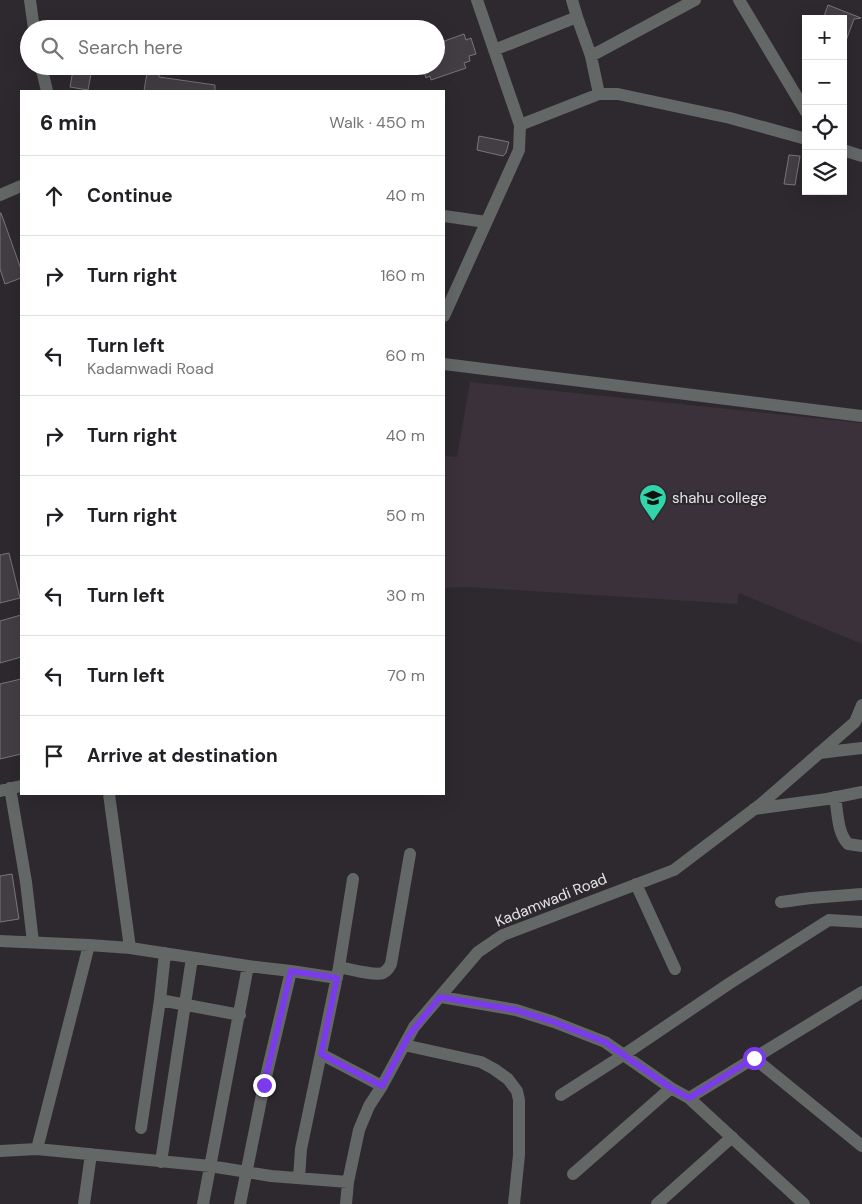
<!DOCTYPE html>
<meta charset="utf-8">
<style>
body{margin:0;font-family:"DM Sans",sans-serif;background:#f6f6f6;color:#202124}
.controls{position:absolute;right:15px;top:15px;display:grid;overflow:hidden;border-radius:0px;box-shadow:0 5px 20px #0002}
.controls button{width:45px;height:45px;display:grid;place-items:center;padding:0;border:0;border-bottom:1px solid #e0e0e0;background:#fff;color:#202124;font:25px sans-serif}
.stop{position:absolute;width:15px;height:15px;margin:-11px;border:4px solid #7c3aed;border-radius:50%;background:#fff}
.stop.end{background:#7c3aed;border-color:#fff;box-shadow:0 1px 5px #0008}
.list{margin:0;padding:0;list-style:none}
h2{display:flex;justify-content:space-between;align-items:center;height:65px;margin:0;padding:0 20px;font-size:21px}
h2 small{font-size:16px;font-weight:400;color:#757577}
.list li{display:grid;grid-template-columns:32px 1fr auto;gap:15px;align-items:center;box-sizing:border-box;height:80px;padding:0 20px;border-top:1px solid #e0e0e0}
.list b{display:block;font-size:19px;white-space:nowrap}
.list p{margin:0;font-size:16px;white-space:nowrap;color:#757577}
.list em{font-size:16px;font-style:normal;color:#757577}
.icon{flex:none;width:28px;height:28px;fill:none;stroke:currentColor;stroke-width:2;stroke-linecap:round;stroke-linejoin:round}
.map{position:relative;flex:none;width:862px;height:1204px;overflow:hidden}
.search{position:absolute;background:#fff;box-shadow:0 5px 20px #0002;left:20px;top:20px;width:425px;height:55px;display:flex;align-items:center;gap:12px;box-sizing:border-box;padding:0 18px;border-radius:28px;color:#757577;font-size:19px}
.panel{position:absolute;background:#fff;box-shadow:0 5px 20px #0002;left:20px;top:90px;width:425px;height:705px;border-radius:0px}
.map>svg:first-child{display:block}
.built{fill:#3a313b}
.building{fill:#433e43;stroke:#7a757a}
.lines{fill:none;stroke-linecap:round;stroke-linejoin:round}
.minor{stroke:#636766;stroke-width:12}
.route{stroke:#7c3aed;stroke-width:6}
.labels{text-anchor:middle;stroke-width:4;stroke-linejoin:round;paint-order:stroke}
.poi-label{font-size:15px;fill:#e6e3e6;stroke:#2d292e;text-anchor:start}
.street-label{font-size:15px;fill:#e6e3e6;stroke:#2d292e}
</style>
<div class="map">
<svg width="862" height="1204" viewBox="0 0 862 1204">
<rect width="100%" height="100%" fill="#2d292e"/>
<path class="built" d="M 470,382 L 862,423 L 862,644 L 739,593 L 737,604 L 468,587 L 444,588 L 444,456 L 457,457 Z"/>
<path class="building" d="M 828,5 L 861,18 L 854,19 L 844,46 L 843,19 L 823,19 Z
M 464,34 L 466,40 L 471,38 L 476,54 L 469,56 L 470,61 L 464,63 L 466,68 L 431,80 L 430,76 L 426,78 L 422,66 L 436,66 L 436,44 Z
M 73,70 L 91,74 L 88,90 L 70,87 Z
M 159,72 L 159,77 L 215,85 L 215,91 L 144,91 L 147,73 Z
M 479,136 L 509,142 L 506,153 L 503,156 L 477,150 Z
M 789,155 L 800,156 L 795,185 L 784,184 Z
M 0,213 L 1,213 L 21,269 L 21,278 L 5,284 L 0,269 Z
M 9,553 L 20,598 L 0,603 L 0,555 Z
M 21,615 L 21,657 L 0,663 L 0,621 Z
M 21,679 L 21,754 L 0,759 L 0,684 Z
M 12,874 L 19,919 L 0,922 L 0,876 Z"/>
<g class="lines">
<path class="minor" d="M 30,0 L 34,29
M 572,0 L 577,17
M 739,0 L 806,112
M 494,50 L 577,17 L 591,56 L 599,94
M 591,56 L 695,0
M 41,66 L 47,91
M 520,125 L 599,94 L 618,94 L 730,118 L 806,139
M 843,150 L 862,156
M 0,195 L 21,186
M 444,216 L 486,222
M 444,316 L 519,150 L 520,125 L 477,0
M 444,364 L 862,416
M 819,753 L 862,748
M 10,788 L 26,882 L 33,942
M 0,791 L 21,786
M 835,797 C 838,813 837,832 848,844 L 862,846
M 754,809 L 827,799 L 862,792
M 636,884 L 675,969
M 781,902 L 811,898 L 862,894
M 0,941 L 89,945 L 130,948 L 109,794
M 130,948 L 248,966 L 291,971 L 264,1085 L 240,1204
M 165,953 L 160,1000 L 240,1015
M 339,967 C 350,969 374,976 383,973 C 387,971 389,968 391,964 L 410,854
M 291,971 L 337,978
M 441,997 L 516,1010 L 554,1022 L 605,1042 L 671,1088 L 689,1098 L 804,1204
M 404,1045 L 481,1062 L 494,1069 L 508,1079 L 517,1091 L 519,1100 L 519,1155 L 514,1204
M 321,1054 L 382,1086
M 754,1058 L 862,1146
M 561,1095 L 625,1054 L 730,983 L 829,920 L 862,922
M 689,1098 L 862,992
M 141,1128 L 160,1000
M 37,1149 L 89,945
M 0,1151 L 37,1149 L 210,1166 L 271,1176 L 348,1182
M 161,1162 L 192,958
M 573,1174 L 671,1088
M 299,1178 L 301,1149 L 339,967 L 353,879
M 84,1204 L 91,1154
M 203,1204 L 248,966
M 346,1204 L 348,1182 L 359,1130 L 369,1106 L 382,1086 L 414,1027 L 478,952 L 503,935 L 674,870 L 761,804 L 855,722 L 862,705
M 657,1204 L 732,1137"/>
</g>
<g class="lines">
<path class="route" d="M 264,1085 L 291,971 L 337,978 L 321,1054 L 382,1086 L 409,1035 L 440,997 L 516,1010 L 554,1022 L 605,1042 L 671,1088 L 689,1098 L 754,1058"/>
</g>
<defs>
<symbol id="university-pin" viewBox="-11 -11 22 30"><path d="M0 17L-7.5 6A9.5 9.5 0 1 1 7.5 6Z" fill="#32d4a9" stroke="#2d292e"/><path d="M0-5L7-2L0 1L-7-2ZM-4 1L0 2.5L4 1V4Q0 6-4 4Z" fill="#111"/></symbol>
</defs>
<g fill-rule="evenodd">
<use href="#university-pin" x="637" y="482" width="32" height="43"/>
</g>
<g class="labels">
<g class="poi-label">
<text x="672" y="503">shahu college</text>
</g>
<g class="street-label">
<text transform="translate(551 900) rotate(-22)" y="5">Kadamwadi Road</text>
</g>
</g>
</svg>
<div class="controls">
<button>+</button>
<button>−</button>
<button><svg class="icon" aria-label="locate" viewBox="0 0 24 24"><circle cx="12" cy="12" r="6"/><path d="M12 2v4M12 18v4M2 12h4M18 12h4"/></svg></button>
<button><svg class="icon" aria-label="layers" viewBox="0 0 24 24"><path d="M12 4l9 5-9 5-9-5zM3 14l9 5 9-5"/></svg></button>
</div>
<div class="stop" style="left:754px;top:1058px"></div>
<div class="stop end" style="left:264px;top:1085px"></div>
<div class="search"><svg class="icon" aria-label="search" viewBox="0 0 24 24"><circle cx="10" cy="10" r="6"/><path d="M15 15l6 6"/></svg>Search here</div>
<section class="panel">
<h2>6 min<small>Walk · 450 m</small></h2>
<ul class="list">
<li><svg class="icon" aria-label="ahead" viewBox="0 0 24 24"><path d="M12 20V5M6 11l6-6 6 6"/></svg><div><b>Continue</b></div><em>40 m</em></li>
<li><svg class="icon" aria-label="right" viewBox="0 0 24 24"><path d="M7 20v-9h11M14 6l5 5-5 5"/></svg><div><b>Turn right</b></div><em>160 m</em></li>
<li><svg class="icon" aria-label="left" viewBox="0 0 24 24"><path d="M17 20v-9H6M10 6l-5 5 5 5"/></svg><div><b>Turn left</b><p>Kadamwadi Road</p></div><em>60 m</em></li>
<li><svg class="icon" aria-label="right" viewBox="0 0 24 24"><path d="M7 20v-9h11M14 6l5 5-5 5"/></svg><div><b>Turn right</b></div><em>40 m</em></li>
<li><svg class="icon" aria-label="right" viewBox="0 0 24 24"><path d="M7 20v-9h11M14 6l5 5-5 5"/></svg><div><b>Turn right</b></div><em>50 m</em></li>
<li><svg class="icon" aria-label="left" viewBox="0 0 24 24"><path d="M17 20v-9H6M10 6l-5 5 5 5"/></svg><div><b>Turn left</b></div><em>30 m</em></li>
<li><svg class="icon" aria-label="left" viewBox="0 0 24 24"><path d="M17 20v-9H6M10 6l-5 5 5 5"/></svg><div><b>Turn left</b></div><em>70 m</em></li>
<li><svg class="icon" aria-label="arrive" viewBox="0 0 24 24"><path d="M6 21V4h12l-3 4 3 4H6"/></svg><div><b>Arrive at destination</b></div></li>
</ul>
</section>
</div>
